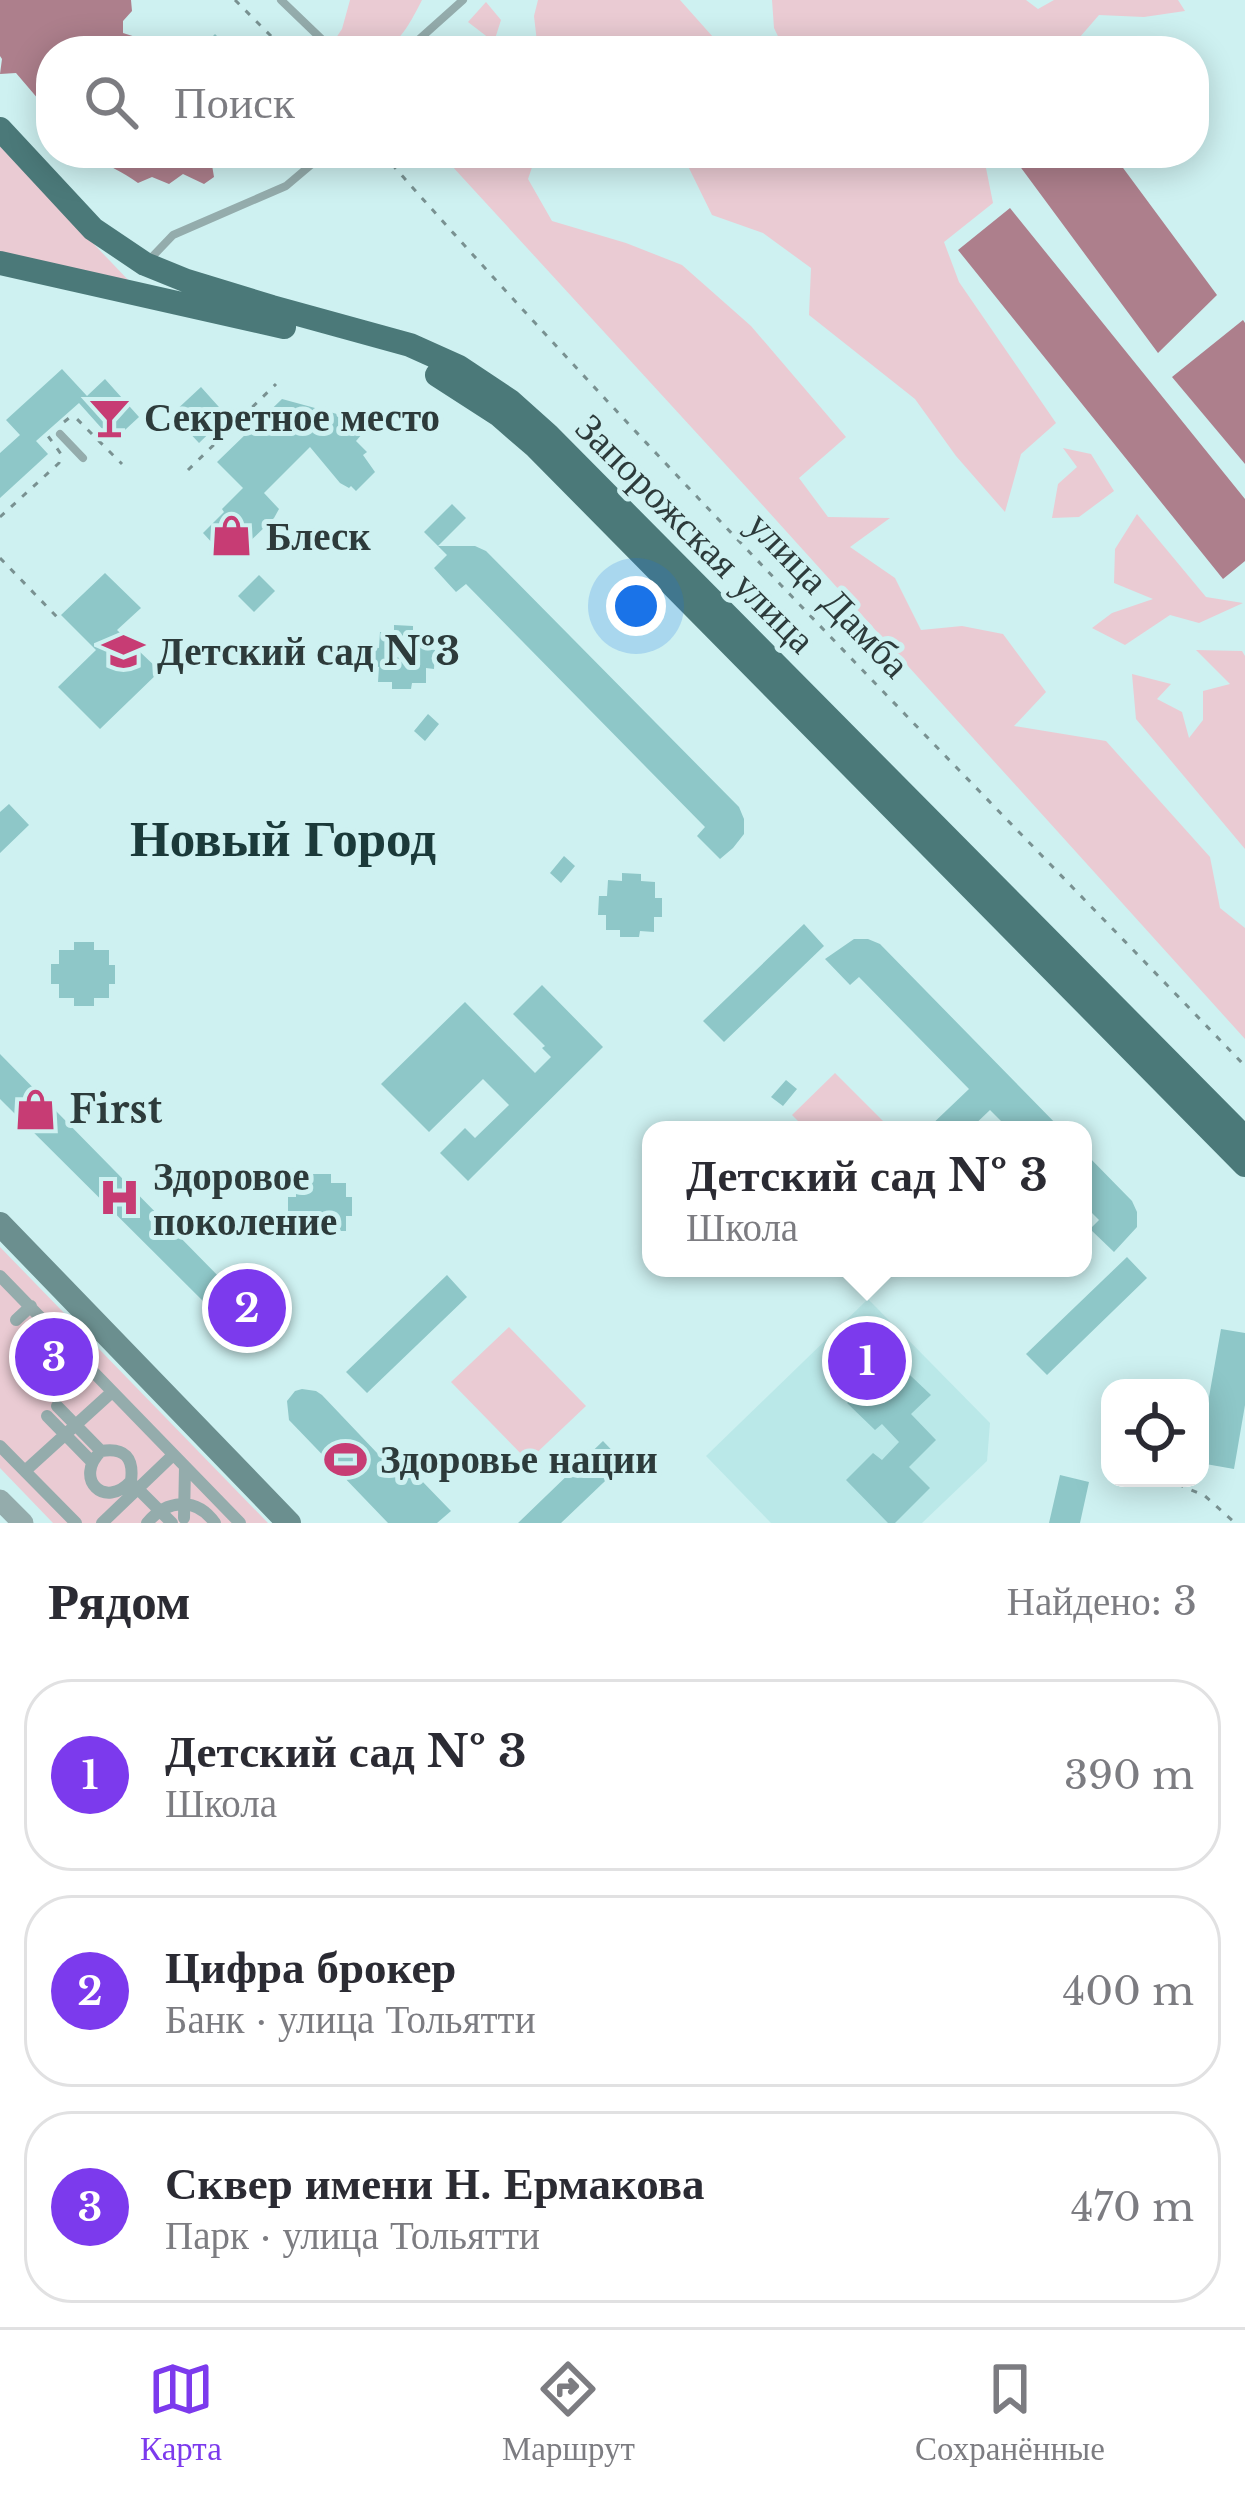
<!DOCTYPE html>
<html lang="ru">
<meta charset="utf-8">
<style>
body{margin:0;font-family:"Libre Baskerville",serif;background:#f2f2f3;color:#2b2b33}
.controls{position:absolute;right:36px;bottom:36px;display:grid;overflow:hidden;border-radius:24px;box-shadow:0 6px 30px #0003}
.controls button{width:108px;height:108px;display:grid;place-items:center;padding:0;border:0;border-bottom:3px solid #e1e1e2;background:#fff;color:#2b2b33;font:60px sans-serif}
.you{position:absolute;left:636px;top:606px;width:42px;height:42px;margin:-30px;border:9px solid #fff;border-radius:50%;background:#1a73e8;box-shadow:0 0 0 18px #1a73e833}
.badge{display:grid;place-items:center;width:78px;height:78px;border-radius:50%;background:#7c3aed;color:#fff;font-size:39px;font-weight:700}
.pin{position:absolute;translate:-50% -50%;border:6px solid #fff;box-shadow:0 3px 12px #0006}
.popup{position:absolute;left:642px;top:1121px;width:450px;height:156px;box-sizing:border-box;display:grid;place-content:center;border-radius:24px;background:#fff;filter:drop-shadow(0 3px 9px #0005);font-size:39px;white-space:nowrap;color:#7c7c81}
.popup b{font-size:45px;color:#2b2b33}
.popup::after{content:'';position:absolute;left:50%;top:100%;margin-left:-24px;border:24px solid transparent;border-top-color:#fff}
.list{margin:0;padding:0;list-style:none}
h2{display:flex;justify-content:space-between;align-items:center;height:156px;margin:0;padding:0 48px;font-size:51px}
h2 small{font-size:39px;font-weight:400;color:#7c7c81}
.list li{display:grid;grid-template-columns:78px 1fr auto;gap:36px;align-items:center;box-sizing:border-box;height:192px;margin:0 24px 24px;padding:0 24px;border:3px solid #e1e1e2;border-radius:48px}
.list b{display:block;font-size:45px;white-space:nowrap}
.list p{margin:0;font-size:39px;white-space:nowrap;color:#7c7c81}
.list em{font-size:39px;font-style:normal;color:#7c7c81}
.icon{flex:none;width:66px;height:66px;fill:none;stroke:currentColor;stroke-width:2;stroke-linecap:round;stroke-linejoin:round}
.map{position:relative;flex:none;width:1245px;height:1523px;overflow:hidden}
.search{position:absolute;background:#fff;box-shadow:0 6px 30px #0003;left:36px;right:36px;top:36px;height:132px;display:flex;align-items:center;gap:30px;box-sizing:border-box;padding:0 42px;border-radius:48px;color:#7c7c81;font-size:45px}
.sheet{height:804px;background:#fff}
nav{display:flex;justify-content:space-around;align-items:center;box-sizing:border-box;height:168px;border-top:3px solid #e1e1e2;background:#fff;font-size:33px;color:#7c7c81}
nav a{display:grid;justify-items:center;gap:6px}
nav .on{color:#7c3aed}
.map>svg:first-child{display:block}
.built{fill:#bae8e8}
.green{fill:#eacbd3}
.water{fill:#ad7f8c}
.building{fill:#8ec7c8}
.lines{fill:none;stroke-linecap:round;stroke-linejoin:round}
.path{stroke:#799191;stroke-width:3;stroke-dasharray:6 9;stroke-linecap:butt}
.service{stroke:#94acac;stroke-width:8}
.pedestrian{stroke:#94acac;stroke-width:12}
.tertiary{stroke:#94acac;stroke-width:21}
.secondary{stroke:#6b8f8f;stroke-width:24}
.primary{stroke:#4b7979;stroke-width:24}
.labels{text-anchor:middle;stroke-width:10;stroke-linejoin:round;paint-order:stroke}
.poi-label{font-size:39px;font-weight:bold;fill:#2d3b3b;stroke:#cef1f1;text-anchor:start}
.street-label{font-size:39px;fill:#2d3b3b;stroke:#cef1f1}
.district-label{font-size:51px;font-weight:bold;fill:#1b3a3a;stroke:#cef1f1}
</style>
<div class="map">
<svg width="1245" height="1523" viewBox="0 0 1245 1523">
<rect width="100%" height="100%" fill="#cef1f1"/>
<path class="built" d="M 868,1299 L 990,1423 L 987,1461 L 922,1523 L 771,1523 L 706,1456 Z"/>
<path class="green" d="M 350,0 L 422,0 C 393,58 386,51 327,51 L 342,29 Z
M 538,0 L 680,0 L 713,37 L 705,51 L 538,51 L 534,16 Z
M 772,0 L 1026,0 L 1038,9 L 1054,0 L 1178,0 L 1185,11 L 1144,17 L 1099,15 L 1073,45 L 1038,47 L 1033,51 L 785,51 L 774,28 Z
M 486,2 L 501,20 L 494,42 L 468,22 Z
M 0,146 L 133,285 L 0,254 Z
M 440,153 L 450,153 L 477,166 L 507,167 L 523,153 L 537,153 L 528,179 L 552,221 L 626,243 L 682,265 L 751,326 L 846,437 L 799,478 L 828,517 L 890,518 L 850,547 L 895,578 L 921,630 L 962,626 L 1003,634 L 1046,692 L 1014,726 L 1106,741 L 1210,857 L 1220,908 L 1245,928 L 1245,1039 L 748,489 Z
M 688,153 L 983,153 L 993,203 L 944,242 L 959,282 L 1056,423 L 1021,454 L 1005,512 L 956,456 L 915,399 L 809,315 L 811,268 L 763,233 L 712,215 L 686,162 Z
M 1063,448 L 1091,454 L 1114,491 L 1079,517 L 1052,518 L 1058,484 L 1077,467 Z
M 1137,514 L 1206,597 L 1243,603 L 1199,623 L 1170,615 L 1125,645 L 1092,628 L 1112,613 L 1153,599 L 1114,583 L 1115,549 Z
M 1196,650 L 1242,651 L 1245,656 L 1245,849 L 1136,719 L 1132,674 L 1171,684 L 1157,699 L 1182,712 L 1189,738 L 1203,720 L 1203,691 L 1230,684 Z
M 835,1073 L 883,1121 L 874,1130 L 807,1130 L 792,1115 Z
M 0,1247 L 268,1523 L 53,1523 L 0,1468 Z
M 509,1327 L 586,1406 L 528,1461 L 451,1382 Z"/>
<path class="water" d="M 0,0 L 131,0 L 132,11 L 123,21 L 123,33 L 142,39 L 151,51 L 51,51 L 51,114 L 16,73 L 0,74 L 2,59 L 0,56 Z
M 91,153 L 215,153 L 216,155 L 212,165 L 214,177 L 204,184 L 183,174 L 169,184 L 152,177 L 138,183 C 123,172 105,165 91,153 Z
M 1010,153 L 1112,153 L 1217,295 L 1158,353 Z
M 1010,208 L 1245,499 L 1245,561 L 1223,579 L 958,250 Z
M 1243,320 L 1245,323 L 1245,464 L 1172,377 Z"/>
<path class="building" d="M 215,34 L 232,51 L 198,51 Z
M 62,369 L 87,396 L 105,379 L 139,417 L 113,441 L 79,403 L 36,441 L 48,454 L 0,498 L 0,453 L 20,435 L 6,420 Z
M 201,387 L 227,416 L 199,443 L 172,414 Z
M 282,399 L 348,417 L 363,433 L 356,441 L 367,452 L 363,455 L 375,472 L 356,491 L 351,486 L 349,488 L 340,483 L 310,447 L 264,493 L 279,509 L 274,518 L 237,554 L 227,559 L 203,533 L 224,512 L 222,509 L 243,488 L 217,462 Z
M 452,504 L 466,518 L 438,546 L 424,532 Z
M 438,546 L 475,546 L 486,551 L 739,807 L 744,819 L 744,834 L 733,848 L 720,859 L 697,836 L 705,827 L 466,584 L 456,592 L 434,568 L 447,555 Z
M 105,573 L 141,608 L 117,630 L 160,671 L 100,729 L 58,687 L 96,650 L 61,615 Z
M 259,575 L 275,591 L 254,612 L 238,596 Z
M 394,625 L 413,626 L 413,633 L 427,634 L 427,649 L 435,650 L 434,669 L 426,668 L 426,683 L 412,683 L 411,689 L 392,689 L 392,682 L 378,682 L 379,667 L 370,666 L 371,647 L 379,648 L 380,632 L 394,632 Z
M 428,714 L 439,724 L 425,741 L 414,731 Z
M 9,804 L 29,825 L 0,853 L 0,812 Z
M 564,856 L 575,866 L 561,883 L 550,873 Z
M 622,873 L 641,874 L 641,881 L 655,882 L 655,898 L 662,898 L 662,917 L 654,917 L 654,932 L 640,931 L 639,937 L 620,937 L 620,930 L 606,930 L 606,915 L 598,915 L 599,896 L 607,896 L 608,880 L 622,881 Z
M 804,924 L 824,946 L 724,1042 L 703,1021 Z
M 854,939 L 868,939 L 880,944 L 1062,1130 L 1010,1130 L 990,1110 L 969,1130 L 926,1130 L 969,1089 L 859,977 L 850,985 L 825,959 Z
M 74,942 L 94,942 L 94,950 L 109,950 L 109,965 L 115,965 L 115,984 L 109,984 L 109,998 L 94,998 L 94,1006 L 74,1006 L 74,998 L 59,998 L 59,984 L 51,984 L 51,964 L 59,964 L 59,950 L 74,950 Z
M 542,985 L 603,1047 L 468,1181 L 440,1153 L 465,1128 L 475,1138 L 509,1105 L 483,1079 L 429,1132 L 381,1084 L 465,1002 L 535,1073 L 551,1057 L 542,1048 L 545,1046 L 513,1014 Z
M 0,1054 L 226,1284 L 228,1319 L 243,1281 L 252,1281 L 266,1298 L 250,1320 L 228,1327 L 206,1310 L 209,1307 L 0,1099 Z
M 786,1080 L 797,1089 L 783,1106 L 771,1097 Z
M 1083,1151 L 1132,1201 L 1137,1212 L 1137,1227 L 1114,1252 L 1090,1229 L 1099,1220 L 1083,1204 Z
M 224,1171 L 235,1180 L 221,1197 L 210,1188 Z
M 311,1174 L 331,1174 L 331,1183 L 346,1183 L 346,1197 L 352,1197 L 352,1216 L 346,1216 L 346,1231 L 331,1231 L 331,1238 L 311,1238 L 311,1231 L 296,1231 L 296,1216 L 288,1216 L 288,1197 L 296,1197 L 296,1183 L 311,1183 Z
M 1127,1257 L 1147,1278 L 1047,1375 L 1026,1354 Z
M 447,1275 L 467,1297 L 367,1393 L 346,1372 Z
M 1221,1329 L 1245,1333 L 1245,1405 L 1234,1469 L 1200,1463 L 1200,1448 Z
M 893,1359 L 931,1395 L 911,1414 L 936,1440 L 909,1467 L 930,1488 L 895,1523 L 888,1523 L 846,1480 L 873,1453 L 882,1460 L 899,1442 L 882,1424 L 875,1430 L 847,1403 Z
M 302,1389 L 316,1391 L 322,1395 L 378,1454 L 387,1445 L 451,1511 L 437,1523 L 388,1523 L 289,1420 L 287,1401 L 295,1391 Z
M 603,1441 L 624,1463 L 561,1523 L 518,1523 Z
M 1060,1475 L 1089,1482 L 1080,1523 L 1049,1523 Z"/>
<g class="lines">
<path class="path" d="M 235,0 L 286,51
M 382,153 C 659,467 955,764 1245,1066
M 64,422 L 69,418 L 76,418 L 122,464
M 188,470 L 276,384
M 0,517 L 59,463 L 61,454 L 48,436
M 0,558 L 58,618
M 1164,1478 L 1205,1496 L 1235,1523"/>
<path class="service" d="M 281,0 L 334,51
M 406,51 L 463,0
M 151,258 L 173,235 L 286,186 L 325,153
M 60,434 L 83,458"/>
<path class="pedestrian" d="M 0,1276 L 240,1523
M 16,1320 L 31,1306
M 40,1355 L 80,1361
M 57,1406 L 101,1451 C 125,1447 134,1458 131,1481 C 105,1510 73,1479 101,1451
M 47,1416 L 91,1461
M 0,1446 L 76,1523
M 25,1471 L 112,1392
M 135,1486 L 172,1523
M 184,1518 L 185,1467
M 102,1523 L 173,1455
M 147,1523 C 166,1500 196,1496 215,1523"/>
<path class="tertiary" d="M 0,1500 L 23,1523"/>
<path class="secondary" d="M 0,1224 L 289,1523"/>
<path class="primary" d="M 0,129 L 93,229 L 145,264 L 187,281 L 272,307 L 410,345 L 459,367 L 510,401 L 548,435 L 1245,1138
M 0,263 L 284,327
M 437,375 L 499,415 L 536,447 L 1245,1165"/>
</g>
<defs>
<symbol id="bar-bare" viewBox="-9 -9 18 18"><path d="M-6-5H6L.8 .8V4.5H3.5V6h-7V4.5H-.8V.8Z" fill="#c73c74" stroke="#cef1f1" stroke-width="2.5" paint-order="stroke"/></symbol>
<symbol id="shop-bare" viewBox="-9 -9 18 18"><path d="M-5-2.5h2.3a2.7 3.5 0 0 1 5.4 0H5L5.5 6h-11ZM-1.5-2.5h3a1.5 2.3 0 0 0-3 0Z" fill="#c73c74" stroke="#cef1f1" stroke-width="2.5" paint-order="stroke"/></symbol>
<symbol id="school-bare" viewBox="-9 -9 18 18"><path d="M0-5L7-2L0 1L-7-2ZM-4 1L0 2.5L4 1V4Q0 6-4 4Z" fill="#c73c74" stroke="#cef1f1" stroke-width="2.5" paint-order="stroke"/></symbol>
<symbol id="hospital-bare" viewBox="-9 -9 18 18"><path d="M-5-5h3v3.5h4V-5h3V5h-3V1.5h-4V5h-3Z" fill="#c73c74" stroke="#cef1f1" stroke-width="2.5" paint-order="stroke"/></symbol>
<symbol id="stadium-bare" viewBox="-9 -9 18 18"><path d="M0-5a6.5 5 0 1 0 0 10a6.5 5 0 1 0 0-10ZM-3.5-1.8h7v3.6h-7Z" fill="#c73c74" stroke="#cef1f1" stroke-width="2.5" paint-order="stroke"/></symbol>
</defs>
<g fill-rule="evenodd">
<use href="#bar-bare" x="80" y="388" width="59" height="59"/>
<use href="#shop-bare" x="202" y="506" width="59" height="59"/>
<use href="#school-bare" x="94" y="622" width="59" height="59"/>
<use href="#shop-bare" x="6" y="1080" width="59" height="59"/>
<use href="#hospital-bare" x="90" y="1168" width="59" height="59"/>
<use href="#stadium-bare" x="316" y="1430" width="59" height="59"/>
</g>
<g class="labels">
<g class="poi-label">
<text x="144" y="431">Секретное место</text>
<text x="266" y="550">Блеск</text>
<text x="157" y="665">Детский сад №3</text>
<text x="69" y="1123">First</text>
<text x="153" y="1190">Здоровое<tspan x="153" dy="45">поколение</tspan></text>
<text x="380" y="1473">Здоровье нации</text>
</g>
<g class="street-label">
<text transform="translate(696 533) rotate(45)" y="14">Запорожская улица</text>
<text transform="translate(829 594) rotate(46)" y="14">улица Дамба</text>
</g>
<g class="district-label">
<text x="283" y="856">Новый Город</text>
</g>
</g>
</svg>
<div class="controls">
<button><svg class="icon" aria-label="locate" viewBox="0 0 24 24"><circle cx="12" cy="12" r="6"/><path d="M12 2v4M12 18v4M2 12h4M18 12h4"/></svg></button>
</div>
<div class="you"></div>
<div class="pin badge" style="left:867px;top:1361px">1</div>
<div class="popup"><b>Детский сад № 3</b>Школа</div>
<div class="pin badge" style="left:247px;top:1308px">2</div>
<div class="pin badge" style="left:54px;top:1357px">3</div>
<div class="search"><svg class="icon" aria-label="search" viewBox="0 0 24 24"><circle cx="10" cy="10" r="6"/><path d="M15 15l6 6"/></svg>Поиск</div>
</div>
<section class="sheet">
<h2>Рядом<small>Найдено: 3</small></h2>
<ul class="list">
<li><span class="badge">1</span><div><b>Детский сад № 3</b><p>Школа</p></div><em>390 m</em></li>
<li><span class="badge">2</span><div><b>Цифра брокер</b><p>Банк · улица Тольятти</p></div><em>400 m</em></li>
<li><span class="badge">3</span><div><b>Сквер имени Н. Ермакова</b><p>Парк · улица Тольятти</p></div><em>470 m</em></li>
</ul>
</section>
<nav>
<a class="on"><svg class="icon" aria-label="map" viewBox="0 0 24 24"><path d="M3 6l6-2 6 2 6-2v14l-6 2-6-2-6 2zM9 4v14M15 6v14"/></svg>Карта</a>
<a><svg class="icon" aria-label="directions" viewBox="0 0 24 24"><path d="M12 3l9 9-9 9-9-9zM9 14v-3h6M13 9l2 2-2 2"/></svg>Маршрут</a>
<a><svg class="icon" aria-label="saved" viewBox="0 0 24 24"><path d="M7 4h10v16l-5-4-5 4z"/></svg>Сохранённые</a>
</nav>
